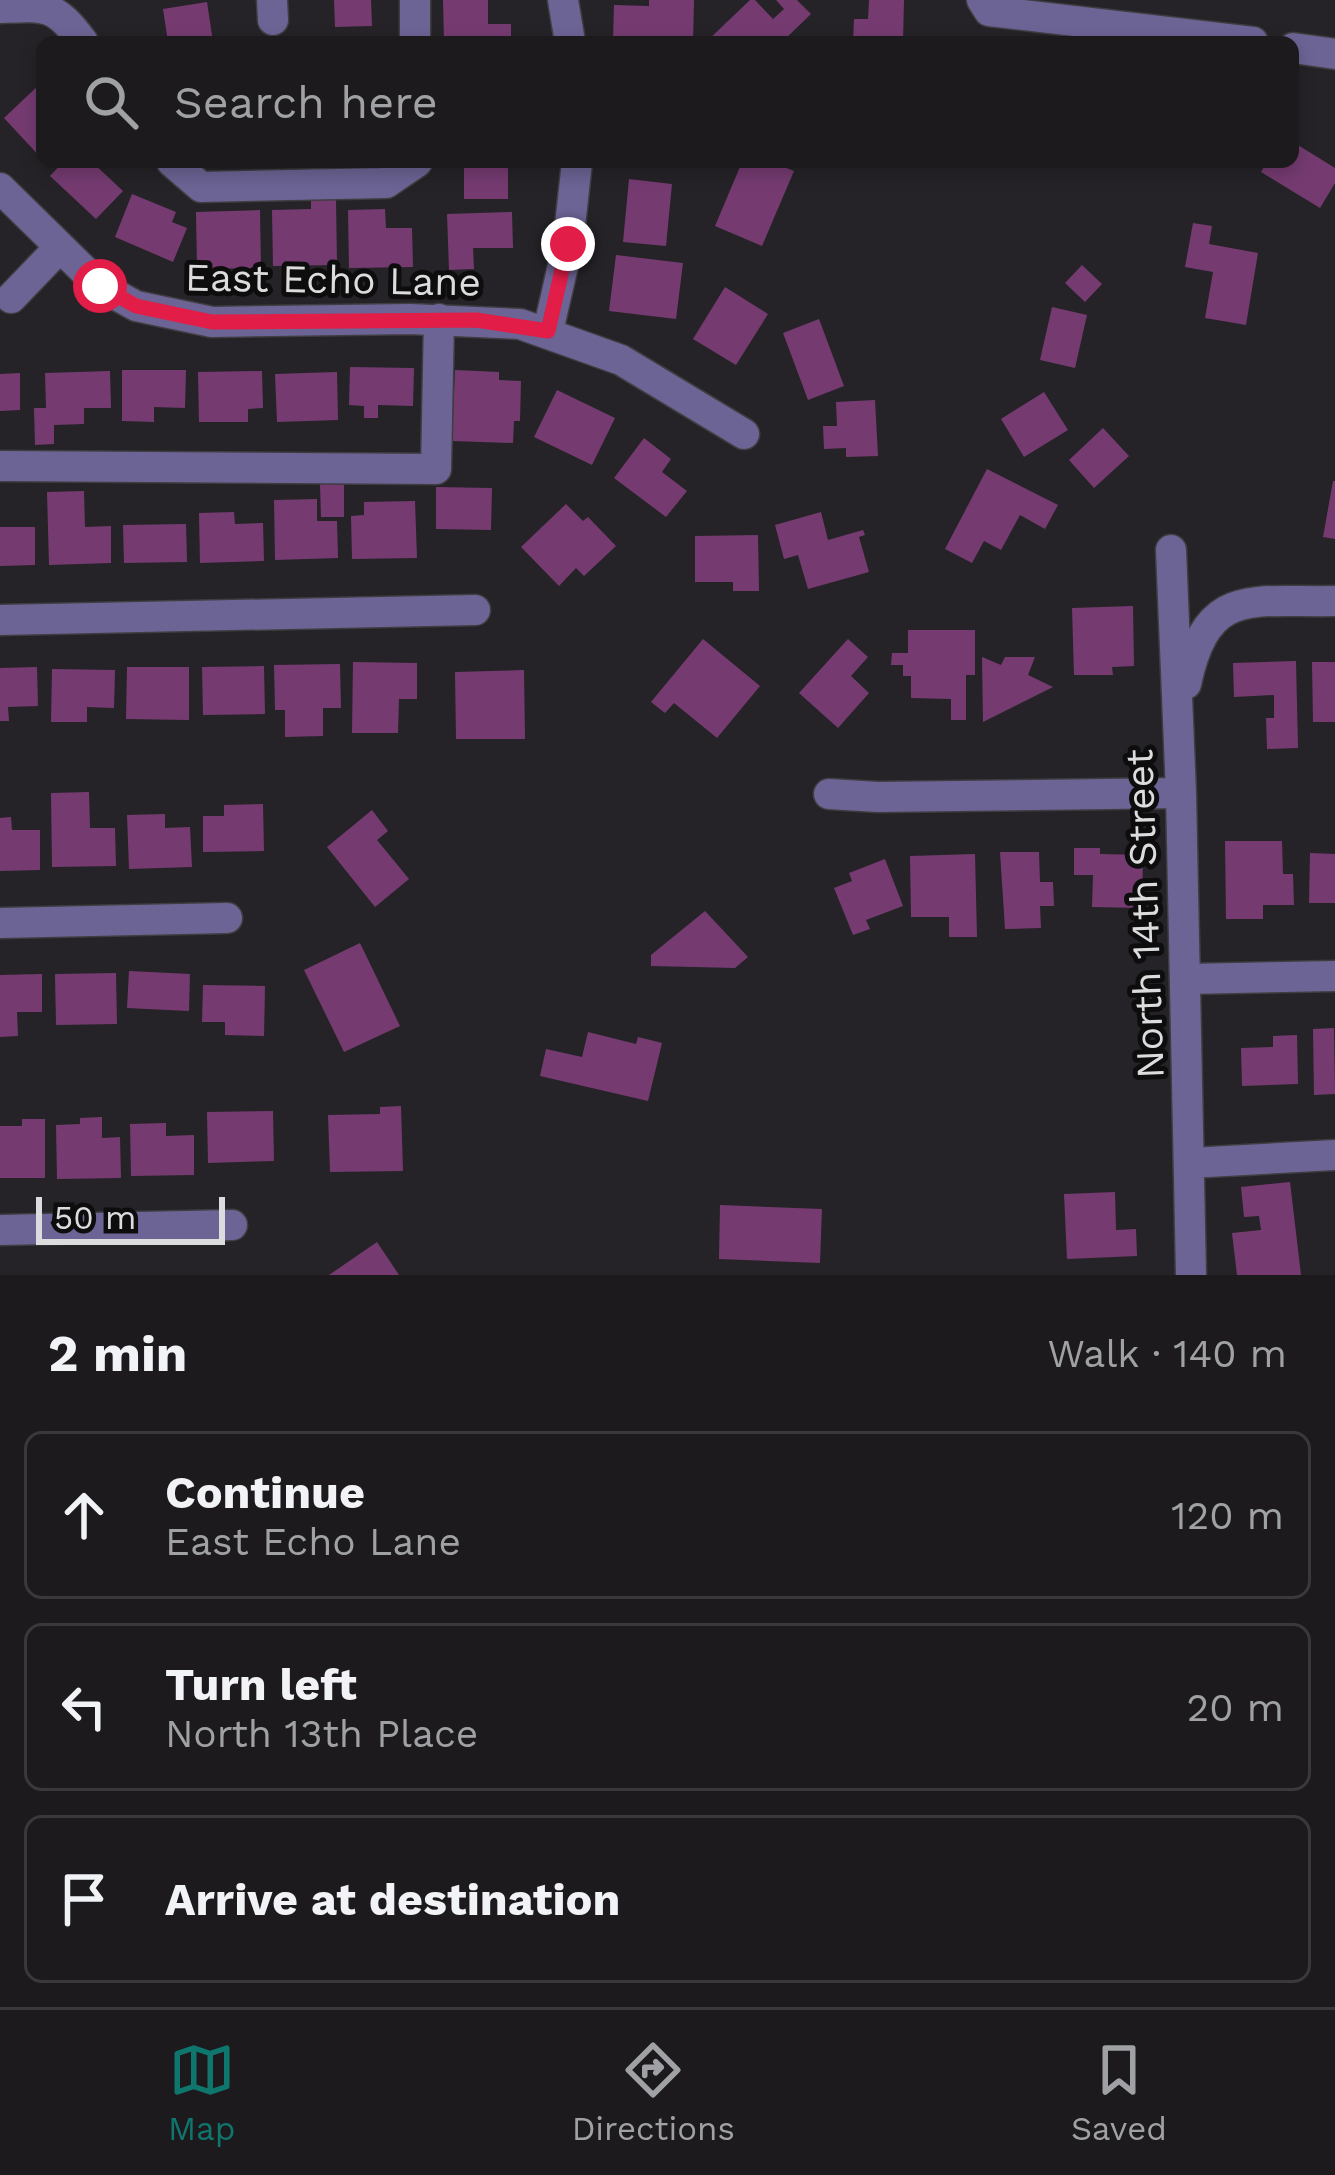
<!DOCTYPE html>
<meta charset="utf-8">
<style>
body{margin:0;font-family:"Work Sans",sans-serif;background:#252326;color:#f1f3f6}
.scale{position:absolute;left:36px;bottom:30px;width:189px;box-sizing:border-box;padding-left:12px;border:6px solid #dcdbdd;border-top:0;font-size:33px;line-height:42px;white-space:nowrap;color:#dcdbdd;-webkit-text-stroke:9px #0e0d0e;paint-order:stroke}
.stop{position:absolute;width:36px;height:36px;margin:-27px;border:9px solid #e11d48;border-radius:50%;background:#fff}
.stop.end{background:#e11d48;border-color:#fff;box-shadow:0 3px 12px #0008}
.list{margin:0;padding:0;list-style:none}
h2{display:flex;justify-content:space-between;align-items:center;height:156px;margin:0;padding:0 48px;font-size:51px}
h2 small{font-size:39px;font-weight:400;color:#a0a1a4}
.list li{display:grid;grid-template-columns:78px 1fr auto;gap:36px;align-items:center;box-sizing:border-box;height:168px;margin:0 24px 24px;padding:0 24px;border:3px solid #3a383b;border-radius:18px}
.list b{display:block;font-size:45px;white-space:nowrap}
.list p{margin:0;font-size:39px;white-space:nowrap;color:#a0a1a4}
.list em{font-size:39px;font-style:normal;color:#a0a1a4}
.icon{flex:none;width:66px;height:66px;fill:none;stroke:currentColor;stroke-width:2;stroke-linecap:round;stroke-linejoin:round}
.map{position:relative;flex:none;width:1335px;height:1275px;overflow:hidden}
.search{position:absolute;background:#1c1a1d;box-shadow:0 6px 18px #0003;left:36px;right:36px;top:36px;height:132px;display:flex;align-items:center;gap:30px;box-sizing:border-box;padding:0 42px;border-radius:18px;color:#a0a1a4;font-size:45px}
.sheet{height:732px;background:#1c1a1d}
nav{display:flex;justify-content:space-around;align-items:center;box-sizing:border-box;height:168px;border-top:3px solid #3a383b;background:#1c1a1d;font-size:33px;color:#a0a1a4}
nav a{display:grid;justify-items:center;gap:6px}
nav .on{color:#0f766e}
.map>svg:first-child{display:block}
.building{fill:#753b71}
.lines{fill:none;stroke-linecap:round;stroke-linejoin:round}
.minor-casing{stroke:#3f3d40;stroke-width:33}
.minor{stroke:#6c6495;stroke-width:30}
.route{stroke:#e11d48;stroke-width:15}
.labels{text-anchor:middle;stroke-width:10;stroke-linejoin:round;paint-order:stroke}
.street-label{font-size:39px;fill:#dcdbdd;stroke:#0e0d0e}
</style>
<div class="map">
<svg width="1335" height="1275" viewBox="0 0 1335 1275">
<rect width="100%" height="100%" fill="#252327"/>
<path class="building" d="M 334,0 L 371,0 L 372,26 L 335,27 Z
M 443,0 L 488,0 L 488,24 L 511,24 L 511,42 L 444,42 Z
M 649,0 L 694,0 L 693,42 L 613,42 L 614,5 L 649,6 Z
M 750,0 L 755,0 L 773,19 L 784,9 L 776,0 L 797,0 L 811,14 L 782,42 L 706,42 Z
M 869,0 L 904,0 L 903,42 L 853,42 L 854,19 L 868,19 Z
M 207,2 L 213,42 L 168,42 L 163,9 Z
M 42,82 L 42,159 L 4,118 Z
M 1293,142 L 1335,168 L 1335,183 L 1320,208 L 1261,172 L 1267,162 L 1293,162 Z
M 63,162 L 92,162 L 123,191 L 96,219 L 50,176 Z
M 464,162 L 508,162 L 508,199 L 464,199 Z
M 742,162 L 772,162 L 794,171 L 762,246 L 715,226 Z
M 629,179 L 672,184 L 666,246 L 623,242 Z
M 132,194 L 176,212 L 172,222 L 187,228 L 173,262 L 115,237 Z
M 311,200 L 336,200 L 337,265 L 273,266 L 272,210 L 311,209 Z
M 385,209 L 386,228 L 412,228 L 413,267 L 349,268 L 348,210 Z
M 260,210 L 261,268 L 197,269 L 196,212 Z
M 512,212 L 513,248 L 473,248 L 474,269 L 449,270 L 447,214 Z
M 1193,223 L 1212,226 L 1209,244 L 1258,253 L 1246,325 L 1205,318 L 1213,272 L 1185,267 Z
M 616,255 L 683,263 L 676,319 L 609,311 Z
M 1082,265 L 1102,284 L 1085,302 L 1065,283 Z
M 725,287 L 768,314 L 736,365 L 693,339 Z
M 1052,307 L 1087,315 L 1075,368 L 1040,360 Z
M 819,319 L 844,386 L 808,400 L 783,333 Z
M 350,367 L 414,368 L 413,406 L 378,405 L 378,418 L 364,418 L 364,406 L 349,405 Z
M 122,370 L 186,370 L 185,408 L 154,407 L 154,422 L 122,421 Z
M 455,370 L 499,372 L 499,380 L 521,381 L 520,421 L 514,421 L 513,443 L 452,441 Z
M 110,371 L 111,408 L 84,408 L 84,424 L 54,425 L 54,444 L 35,445 L 34,408 L 46,408 L 45,373 Z
M 262,371 L 263,408 L 248,409 L 248,422 L 199,422 L 198,372 Z
M 337,372 L 338,420 L 277,422 L 275,374 Z
M 20,373 L 20,410 L 0,411 L 0,374 Z
M 557,390 L 615,418 L 592,465 L 534,437 Z
M 1044,392 L 1068,430 L 1024,457 L 1001,419 Z
M 875,400 L 878,456 L 846,457 L 846,448 L 824,449 L 823,426 L 837,426 L 836,402 Z
M 1103,428 L 1129,456 L 1094,488 L 1069,460 Z
M 644,438 L 671,459 L 662,472 L 687,491 L 666,517 L 614,478 Z
M 987,469 L 1058,505 L 1045,529 L 1020,515 L 1001,550 L 984,541 L 972,563 L 945,549 Z
M 1333,481 L 1335,481 L 1335,539 L 1323,537 Z
M 320,484 L 344,484 L 344,517 L 321,517 Z
M 436,487 L 492,488 L 491,530 L 436,529 Z
M 84,491 L 85,527 L 111,526 L 111,563 L 49,565 L 47,492 Z
M 317,499 L 317,521 L 337,521 L 338,558 L 275,560 L 274,500 Z
M 415,501 L 417,558 L 352,559 L 351,516 L 364,515 L 364,502 Z
M 566,504 L 583,521 L 588,517 L 616,546 L 584,576 L 576,568 L 559,586 L 521,547 Z
M 234,512 L 235,524 L 263,523 L 264,561 L 200,563 L 199,513 Z
M 821,512 L 828,540 L 863,530 L 865,535 L 859,537 L 869,572 L 808,589 L 798,555 L 784,559 L 775,525 Z
M 186,524 L 187,562 L 124,563 L 123,525 Z
M 0,527 L 35,527 L 35,565 L 0,566 Z
M 758,535 L 759,591 L 733,591 L 733,582 L 695,582 L 695,536 Z
M 1133,606 L 1134,666 L 1112,667 L 1113,675 L 1074,675 L 1072,608 Z
M 908,630 L 975,630 L 975,675 L 966,675 L 966,720 L 951,720 L 951,699 L 911,698 L 911,676 L 903,676 L 903,665 L 891,665 L 892,653 L 908,653 Z
M 703,639 L 760,686 L 717,738 L 674,703 L 665,713 L 651,702 Z
M 848,639 L 868,657 L 851,676 L 869,693 L 838,728 L 799,693 Z
M 982,657 L 1001,665 L 1005,657 L 1035,657 L 1028,675 L 1053,687 L 983,722 Z
M 1296,661 L 1298,748 L 1267,749 L 1266,718 L 1274,718 L 1274,695 L 1234,697 L 1233,663 Z
M 353,662 L 417,663 L 417,699 L 399,699 L 398,733 L 352,733 Z
M 1312,662 L 1335,662 L 1335,722 L 1313,722 Z
M 340,664 L 341,708 L 323,708 L 323,736 L 285,737 L 285,710 L 275,710 L 274,665 Z
M 264,666 L 265,714 L 203,715 L 202,667 Z
M 37,667 L 38,706 L 8,707 L 9,721 L 0,721 L 0,668 Z
M 127,667 L 189,667 L 189,720 L 126,719 Z
M 52,669 L 115,670 L 114,708 L 87,707 L 87,722 L 51,722 Z
M 524,670 L 525,739 L 456,739 L 455,672 Z
M 89,792 L 90,828 L 115,828 L 116,866 L 52,867 L 51,793 Z
M 263,804 L 264,851 L 203,852 L 203,816 L 224,816 L 224,805 Z
M 372,810 L 388,831 L 377,840 L 409,879 L 375,907 L 327,847 Z
M 165,814 L 165,828 L 190,827 L 192,867 L 129,869 L 127,815 Z
M 11,817 L 12,830 L 40,830 L 40,870 L 0,871 L 0,818 Z
M 1225,841 L 1282,841 L 1283,874 L 1293,874 L 1294,905 L 1263,905 L 1263,919 L 1226,919 Z
M 1074,848 L 1100,848 L 1100,854 L 1143,855 L 1142,908 L 1092,907 L 1093,875 L 1074,875 Z
M 1000,852 L 1039,852 L 1040,882 L 1053,882 L 1054,906 L 1040,906 L 1041,928 L 1005,929 Z
M 1310,853 L 1335,854 L 1335,903 L 1309,903 Z
M 975,854 L 977,937 L 949,937 L 949,917 L 911,917 L 910,856 Z
M 885,859 L 903,906 L 866,920 L 870,929 L 853,935 L 834,888 L 852,881 L 849,873 Z
M 705,911 L 748,957 L 735,968 L 651,966 L 651,955 Z
M 360,943 L 400,1026 L 344,1052 L 304,970 Z
M 129,971 L 190,974 L 189,1011 L 127,1008 Z
M 116,973 L 117,1024 L 56,1025 L 55,974 Z
M 42,974 L 42,1012 L 17,1012 L 18,1036 L 0,1037 L 0,975 Z
M 203,985 L 265,986 L 264,1036 L 225,1035 L 225,1022 L 202,1022 Z
M 1334,1028 L 1335,1094 L 1314,1095 L 1313,1029 Z
M 588,1032 L 636,1044 L 638,1037 L 662,1043 L 648,1101 L 540,1076 L 546,1049 L 582,1057 Z
M 1297,1035 L 1298,1084 L 1242,1086 L 1241,1048 L 1273,1047 L 1273,1036 Z
M 401,1106 L 403,1171 L 330,1172 L 328,1115 L 380,1114 L 380,1107 Z
M 273,1111 L 274,1161 L 208,1163 L 207,1112 Z
M 102,1117 L 102,1138 L 120,1137 L 121,1178 L 57,1179 L 56,1125 L 80,1124 L 80,1118 Z
M 22,1119 L 45,1119 L 45,1178 L 0,1178 L 0,1126 L 22,1126 Z
M 166,1123 L 166,1136 L 194,1135 L 194,1175 L 131,1176 L 130,1124 Z
M 1290,1182 L 1301,1275 L 1237,1275 L 1232,1233 L 1261,1230 L 1259,1216 L 1244,1217 L 1241,1187 Z
M 1115,1192 L 1116,1230 L 1136,1229 L 1137,1256 L 1067,1259 L 1064,1194 Z
M 720,1205 L 822,1209 L 820,1263 L 719,1259 Z
M 377,1242 L 399,1275 L 329,1275 Z"/>
<g class="lines">
<defs>
<path id="minor" d="M 272,0 L 273,20
M 415,0 L 415,42
M 563,0 L 570,42
M 982,0 L 989,11 L 1253,42
M 0,8 C 46,6 55,4 83,42
M 1293,48 L 1335,54
M 172,162 L 201,187 L 386,183 L 417,162
M 0,188 L 100,286 L 136,306 L 212,322 L 410,319 L 520,324 L 621,360 L 744,434
M 11,298 L 60,247
M 548,331 L 568,244 L 577,162
M 0,466 L 436,469 L 439,319
M 1171,550 L 1181,793 L 1191,1275
M 0,620 L 475,610
M 1186,684 C 1207,585 1251,603 1335,601
M 829,794 L 878,797 L 1181,793
M 0,923 L 227,918
M 1186,979 L 1335,976
M 1190,1163 L 1335,1155
M 0,1230 L 232,1225"/>
</defs>
<use href="#minor" class="minor-casing"/>
<use href="#minor" class="minor"/>
</g>
<g class="lines">
<path class="route" d="M 100,286 L 136,306 L 212,322 L 476,320 L 548,331 L 568,244"/>
</g>
<g class="labels">
<g class="street-label">
<text transform="translate(333 279) rotate(1)" y="14">East Echo Lane</text>
<text transform="translate(1144 914) rotate(-92)" y="14">North 14th Street</text>
</g>
</g>
</svg>
<div class="scale">50 m</div>
<div class="stop" style="left:100px;top:286px"></div>
<div class="stop end" style="left:568px;top:244px"></div>
<div class="search"><svg class="icon" aria-label="search" viewBox="0 0 24 24"><circle cx="10" cy="10" r="6"/><path d="M15 15l6 6"/></svg>Search here</div>
</div>
<section class="sheet">
<h2>2 min<small>Walk · 140 m</small></h2>
<ul class="list">
<li><svg class="icon" aria-label="ahead" viewBox="0 0 24 24"><path d="M12 20V5M6 11l6-6 6 6"/></svg><div><b>Continue</b><p>East Echo Lane</p></div><em>120 m</em></li>
<li><svg class="icon" aria-label="left" viewBox="0 0 24 24"><path d="M17 20v-9H6M10 6l-5 5 5 5"/></svg><div><b>Turn left</b><p>North 13th Place</p></div><em>20 m</em></li>
<li><svg class="icon" aria-label="arrive" viewBox="0 0 24 24"><path d="M6 21V4h12l-3 4 3 4H6"/></svg><div><b>Arrive at destination</b></div></li>
</ul>
</section>
<nav>
<a class="on"><svg class="icon" aria-label="map" viewBox="0 0 24 24"><path d="M3 6l6-2 6 2 6-2v14l-6 2-6-2-6 2zM9 4v14M15 6v14"/></svg>Map</a>
<a><svg class="icon" aria-label="directions" viewBox="0 0 24 24"><path d="M12 3l9 9-9 9-9-9zM9 14v-3h6M13 9l2 2-2 2"/></svg>Directions</a>
<a><svg class="icon" aria-label="saved" viewBox="0 0 24 24"><path d="M7 4h10v16l-5-4-5 4z"/></svg>Saved</a>
</nav>
